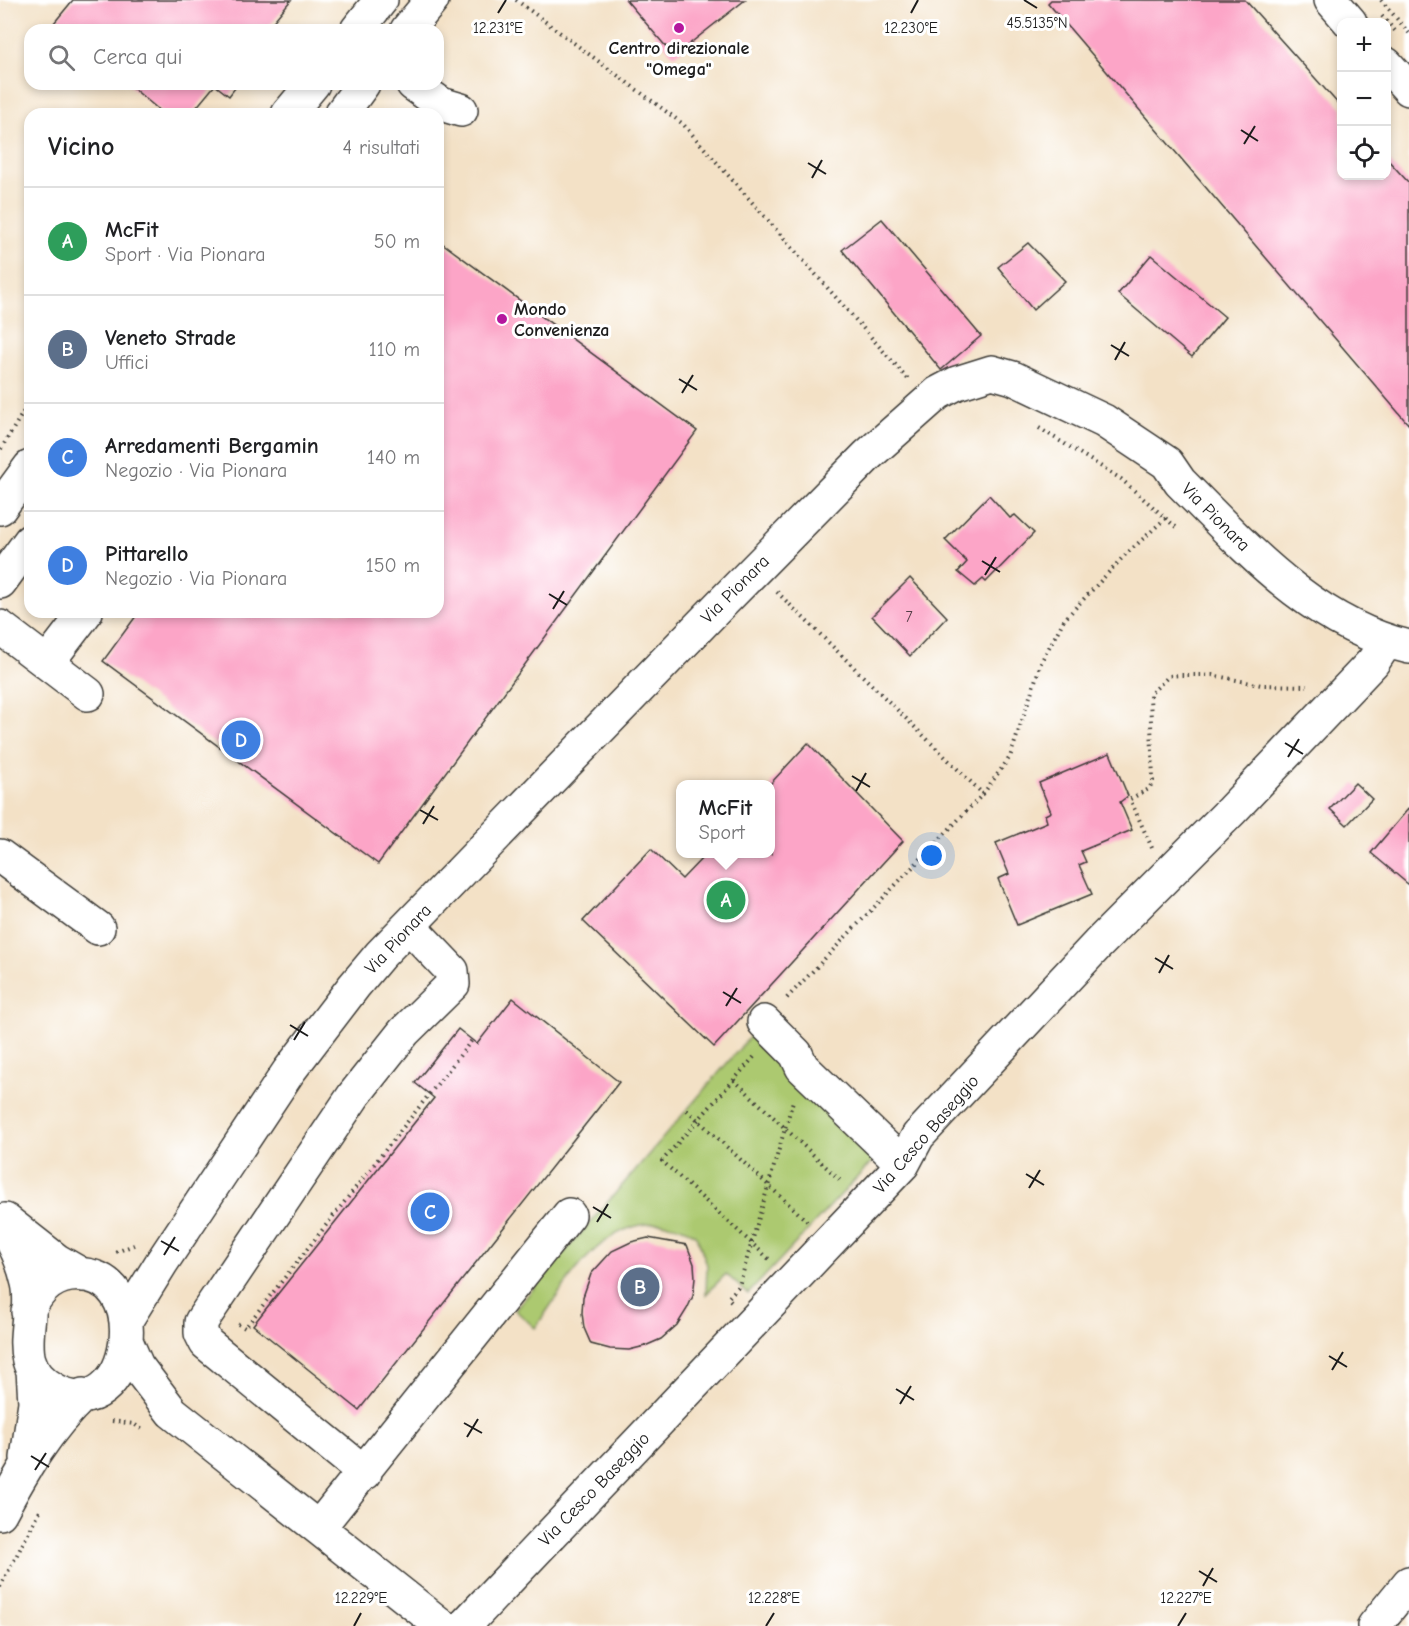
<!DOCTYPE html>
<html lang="it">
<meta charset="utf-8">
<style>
body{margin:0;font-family:"Comic Neue",sans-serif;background:#f2f2f2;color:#202124}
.controls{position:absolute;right:18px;top:18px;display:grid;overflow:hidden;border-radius:12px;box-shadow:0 3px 9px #0003}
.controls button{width:54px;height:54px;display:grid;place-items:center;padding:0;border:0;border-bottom:2px solid #e0e0e0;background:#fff;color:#202124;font:30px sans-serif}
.you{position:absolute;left:932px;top:856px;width:21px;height:21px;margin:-15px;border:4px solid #fff;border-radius:50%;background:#1a73e8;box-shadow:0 0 0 9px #1a73e833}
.badge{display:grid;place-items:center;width:39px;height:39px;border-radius:50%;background:#2563eb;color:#fff;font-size:20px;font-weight:700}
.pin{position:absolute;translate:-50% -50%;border:3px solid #fff;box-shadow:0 2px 6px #0006}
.popup{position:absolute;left:676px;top:780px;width:99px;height:78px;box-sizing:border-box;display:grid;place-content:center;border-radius:12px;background:#fff;filter:drop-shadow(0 2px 4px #0005);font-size:20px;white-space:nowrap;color:#757577}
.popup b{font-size:22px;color:#202124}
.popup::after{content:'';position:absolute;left:50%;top:100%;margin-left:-12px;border:12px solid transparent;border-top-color:#fff}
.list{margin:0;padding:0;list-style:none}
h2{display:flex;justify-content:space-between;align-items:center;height:78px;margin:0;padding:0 24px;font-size:26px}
h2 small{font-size:20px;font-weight:400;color:#757577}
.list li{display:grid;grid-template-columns:39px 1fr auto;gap:18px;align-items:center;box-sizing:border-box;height:108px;padding:0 24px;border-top:2px solid #e0e0e0}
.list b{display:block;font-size:22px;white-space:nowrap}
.list p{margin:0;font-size:20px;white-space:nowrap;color:#757577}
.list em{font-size:20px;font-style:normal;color:#757577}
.icon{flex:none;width:33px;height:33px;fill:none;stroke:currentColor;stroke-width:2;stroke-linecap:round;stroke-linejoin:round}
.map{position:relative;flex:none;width:1409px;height:1626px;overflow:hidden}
.search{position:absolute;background:#fff;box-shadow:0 3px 9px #0003;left:24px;top:24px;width:420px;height:66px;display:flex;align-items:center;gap:15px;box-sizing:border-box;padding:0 21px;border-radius:18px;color:#757577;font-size:22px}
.panel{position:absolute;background:#fff;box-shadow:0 3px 9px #0003;left:24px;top:108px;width:420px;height:510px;border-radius:18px}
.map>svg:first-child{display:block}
.green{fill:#acc970;stroke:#647246;stroke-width:1.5}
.building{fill:#fca5c7}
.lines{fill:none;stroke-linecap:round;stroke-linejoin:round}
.minor-casing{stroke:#3c3a36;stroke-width:36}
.path{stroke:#3c3a36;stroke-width:4;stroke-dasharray:1.5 4.5;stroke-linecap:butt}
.minor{stroke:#fff;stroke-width:33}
.ticks{fill:none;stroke:#1c1c1c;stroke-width:2}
.poi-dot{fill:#b5179e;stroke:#fff;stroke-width:2}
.labels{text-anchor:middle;stroke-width:6;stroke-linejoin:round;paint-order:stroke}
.number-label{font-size:15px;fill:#543e47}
.poi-label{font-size:18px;font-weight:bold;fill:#1c1c1c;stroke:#fff}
.street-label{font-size:18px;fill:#1c1c1c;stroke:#fff}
.ticks-label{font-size:15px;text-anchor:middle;fill:#1c1c1c;stroke:#fff;stroke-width:6;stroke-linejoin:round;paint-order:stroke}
</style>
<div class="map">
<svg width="1409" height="1626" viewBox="0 0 1409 1626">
<rect width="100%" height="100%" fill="#fff"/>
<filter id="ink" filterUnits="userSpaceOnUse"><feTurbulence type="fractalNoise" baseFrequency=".0167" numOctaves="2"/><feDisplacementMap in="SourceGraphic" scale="12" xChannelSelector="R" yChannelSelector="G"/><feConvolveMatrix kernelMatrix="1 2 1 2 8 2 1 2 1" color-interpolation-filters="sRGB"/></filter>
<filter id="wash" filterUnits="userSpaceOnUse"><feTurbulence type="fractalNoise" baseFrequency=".008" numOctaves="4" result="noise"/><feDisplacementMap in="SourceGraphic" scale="24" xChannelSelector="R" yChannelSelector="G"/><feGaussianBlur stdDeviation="1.35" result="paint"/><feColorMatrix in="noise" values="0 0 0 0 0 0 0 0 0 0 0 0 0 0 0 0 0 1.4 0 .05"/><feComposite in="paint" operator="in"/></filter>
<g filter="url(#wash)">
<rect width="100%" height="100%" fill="#f3e1c6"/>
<path class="green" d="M 752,1034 L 880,1153 L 748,1294 L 726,1274 L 706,1294 L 707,1265 L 697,1237 C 688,1228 672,1224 659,1223 C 597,1223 567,1284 535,1328 L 515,1310 Z"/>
<g id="blocks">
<path class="building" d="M 73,0 L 291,0 L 266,30 L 62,30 L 54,23 Z
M 626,0 L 745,0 L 674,56 Z
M 1051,0 L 1245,0 L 1342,108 L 1342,176 L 1386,176 L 1386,158 L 1409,183 L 1409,425 L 1048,3 Z
M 128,84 L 238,84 L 229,96 L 215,85 L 191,114 L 164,114 Z
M 882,219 L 981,336 L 941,370 L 842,250 Z
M 438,240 L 697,431 L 378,864 L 103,661 L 139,612 L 438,612 Z
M 1028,243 L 1065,281 L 1033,310 L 998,267 Z
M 1151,255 L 1225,317 L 1192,357 L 1118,294 Z
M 989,495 L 1010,518 L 1015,515 L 1034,533 L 986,582 L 983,579 L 975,586 L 958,572 L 967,562 L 945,540 Z
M 910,578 L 947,617 L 910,656 L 872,616 Z
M 808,743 L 903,841 L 714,1047 L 583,921 L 651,849 L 682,879 L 706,854 L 771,854 L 771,783 Z
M 1110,753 L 1128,796 L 1120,802 L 1132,830 L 1081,851 L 1086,862 L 1079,865 L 1092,894 L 1017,925 L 998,879 L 1009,874 L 996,843 L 1047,822 L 1045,815 L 1051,812 L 1039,783 Z
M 1355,783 L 1372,799 L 1347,825 L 1330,809 Z
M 1409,808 L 1409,885 L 1371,853 Z
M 513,998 L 619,1082 L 359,1410 L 253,1325 L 434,1098 L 415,1083 L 458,1029 L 477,1044 Z
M 648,1238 L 687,1245 L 694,1264 L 695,1278 L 693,1296 L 687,1309 L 677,1325 L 661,1339 L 645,1346 L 629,1350 L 610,1349 L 591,1344 L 584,1328 L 582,1313 L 583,1297 L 591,1274 L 612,1251 L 631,1242 Z"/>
</g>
</g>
<g filter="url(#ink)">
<use href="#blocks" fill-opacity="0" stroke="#3c3a36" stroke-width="1.5"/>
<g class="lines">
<defs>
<path id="minor" d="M 1331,0 L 1350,22
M 357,30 L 381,0
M 407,30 L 432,0
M 1386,64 L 1409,89
M 413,84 L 441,104 L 461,110
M 288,114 L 313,84
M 341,114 L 363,84
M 0,508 L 30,467
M 0,582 L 30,541
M 0,627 L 88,694
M 47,663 L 86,612
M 0,856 L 98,928
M 764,1022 L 796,1054 L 802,1067 L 903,1164
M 5,1220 L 56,1260 L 82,1275
M 0,1221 C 13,1239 23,1261 28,1283 C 37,1321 7,1364 55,1390 C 134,1432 159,1264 70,1275 C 49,1278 36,1293 28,1312
M 126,1320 L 162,1262 L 289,1071 L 354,986 L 380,955 L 720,605 L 868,455 L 938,393 L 957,383 L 992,372 L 1013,378 L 1104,421 L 1167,463 L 1180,482 C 1246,548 1314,625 1409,647
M 126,1341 L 137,1366 L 172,1412 L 442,1626
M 27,1458 L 35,1402 L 33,1370
M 365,1473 L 206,1343 L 201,1333 L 201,1322 L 354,1095 L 404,1032 L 453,984 L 452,971 L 409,926
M 0,1513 C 23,1470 47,1429 83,1395
M 319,1527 L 569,1215
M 464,1626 L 903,1164 L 918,1136 L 1098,944 L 1231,811 L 1373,662 L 1386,642
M 1374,1626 L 1409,1583"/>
</defs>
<use href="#minor" class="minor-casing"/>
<path class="path" d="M 516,0 L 683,124 L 908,379
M 1381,0 L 1409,33
M 1382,16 L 1397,33
M 1039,428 L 1121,479 L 1178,529
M 1,449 L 30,401
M 777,592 L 983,794 L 785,1000
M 983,794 L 1010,757 L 1042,660 L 1064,620 L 1125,555 L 1166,518
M 1152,848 L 1130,799 L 1149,789 L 1153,781 L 1150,694 L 1169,676 L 1181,675 L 1212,675 L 1261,685 L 1307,686
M 754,1057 L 662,1161 L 769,1259
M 734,1080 L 842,1182
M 687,1110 L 807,1221
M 116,1252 L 134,1245
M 731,1301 L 728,1298 L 739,1286 L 793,1101
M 238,1324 L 245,1328 L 472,1040
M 112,1421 L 134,1424 L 144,1431
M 0,1587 L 40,1511"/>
<use href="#minor" class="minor"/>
</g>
</g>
<path class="ticks" d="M 1024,0 L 1037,8M 498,13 L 506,0M 911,13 L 918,0M 1241,130 L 1258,141M 1244,144 L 1255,126M 808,163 L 826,174M 812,178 L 822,160M 1111,345 L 1129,356M 1115,360 L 1125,342M 679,379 L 697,390M 682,393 L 693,375M 982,561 L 1000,572M 985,575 L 996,557M 549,594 L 567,605M 553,609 L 564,591M 1285,743 L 1303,754M 1288,757 L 1299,739M 852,776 L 870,787M 856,791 L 866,773M 420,810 L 438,820M 423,824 L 434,806M 1155,958 L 1173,969M 1159,973 L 1169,955M 723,992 L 741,1003M 726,1006 L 737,988M 290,1025 L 308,1036M 294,1040 L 305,1022M 1026,1174 L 1044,1185M 1029,1188 L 1040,1170M 593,1207 L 611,1218M 597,1222 L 608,1204M 161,1241 L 179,1251M 164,1255 L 175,1237M 1329,1356 L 1347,1367M 1332,1370 L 1343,1352M 896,1389 L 914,1400M 900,1404 L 911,1386M 464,1423 L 482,1433M 467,1437 L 478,1419M 31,1456 L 49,1467M 35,1470 L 46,1453M 1199,1571 L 1217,1582M 1203,1586 L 1213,1568M 354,1626 L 361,1613M 766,1626 L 774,1613M 1178,1626 L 1186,1613"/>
<g class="poi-dot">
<circle cx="679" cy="28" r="6"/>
<circle cx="502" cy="319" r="6"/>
</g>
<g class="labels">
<g class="number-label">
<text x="909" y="622">7</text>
</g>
<g class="poi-label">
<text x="679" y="54">Centro direzionale<tspan x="679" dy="21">"Omega"</tspan></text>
<text x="514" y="315" text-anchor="start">Mondo<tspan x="514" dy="21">Convenienza</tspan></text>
</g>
<g class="street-label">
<text transform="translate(1216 517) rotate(45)" y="6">Via Pionara</text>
<text transform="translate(735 589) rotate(-45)" y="6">Via Pionara</text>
<text transform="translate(398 939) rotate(-47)" y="6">Via Pionara</text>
<text transform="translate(926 1134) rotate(-49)" y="6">Via Cesco Baseggio</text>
<text transform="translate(594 1489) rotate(-46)" y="6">Via Cesco Baseggio</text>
</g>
</g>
<g class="ticks-label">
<text x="1037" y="28">45.5135°N</text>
<text x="911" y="33">12.230°E</text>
<text x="498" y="33">12.231°E</text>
<text x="361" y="1603">12.229°E</text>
<text x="774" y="1603">12.228°E</text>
<text x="1186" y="1603">12.227°E</text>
</g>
</svg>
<div class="controls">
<button>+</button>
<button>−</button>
<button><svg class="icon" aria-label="locate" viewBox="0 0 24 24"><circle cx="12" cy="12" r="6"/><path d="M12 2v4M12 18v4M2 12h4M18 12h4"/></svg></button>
</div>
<div class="you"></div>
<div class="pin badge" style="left:726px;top:900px;background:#2e9e5b">A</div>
<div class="popup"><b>McFit</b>Sport</div>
<div class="pin badge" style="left:640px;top:1287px;background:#5c6f8a">B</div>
<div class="pin badge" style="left:430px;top:1212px;background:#3f7fe0">C</div>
<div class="pin badge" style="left:241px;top:740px;background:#3f7fe0">D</div>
<div class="search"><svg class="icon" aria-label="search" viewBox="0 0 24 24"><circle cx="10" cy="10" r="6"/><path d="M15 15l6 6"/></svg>Cerca qui</div>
<section class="panel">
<h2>Vicino<small>4 risultati</small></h2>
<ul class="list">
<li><span class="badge" style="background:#2e9e5b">A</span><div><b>McFit</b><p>Sport · Via Pionara</p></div><em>50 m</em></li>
<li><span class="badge" style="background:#5c6f8a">B</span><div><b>Veneto Strade</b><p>Uffici</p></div><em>110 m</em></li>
<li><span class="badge" style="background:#3f7fe0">C</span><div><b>Arredamenti Bergamin</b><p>Negozio · Via Pionara</p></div><em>140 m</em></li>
<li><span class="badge" style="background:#3f7fe0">D</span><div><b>Pittarello</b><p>Negozio · Via Pionara</p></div><em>150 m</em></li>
</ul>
</section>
</div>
